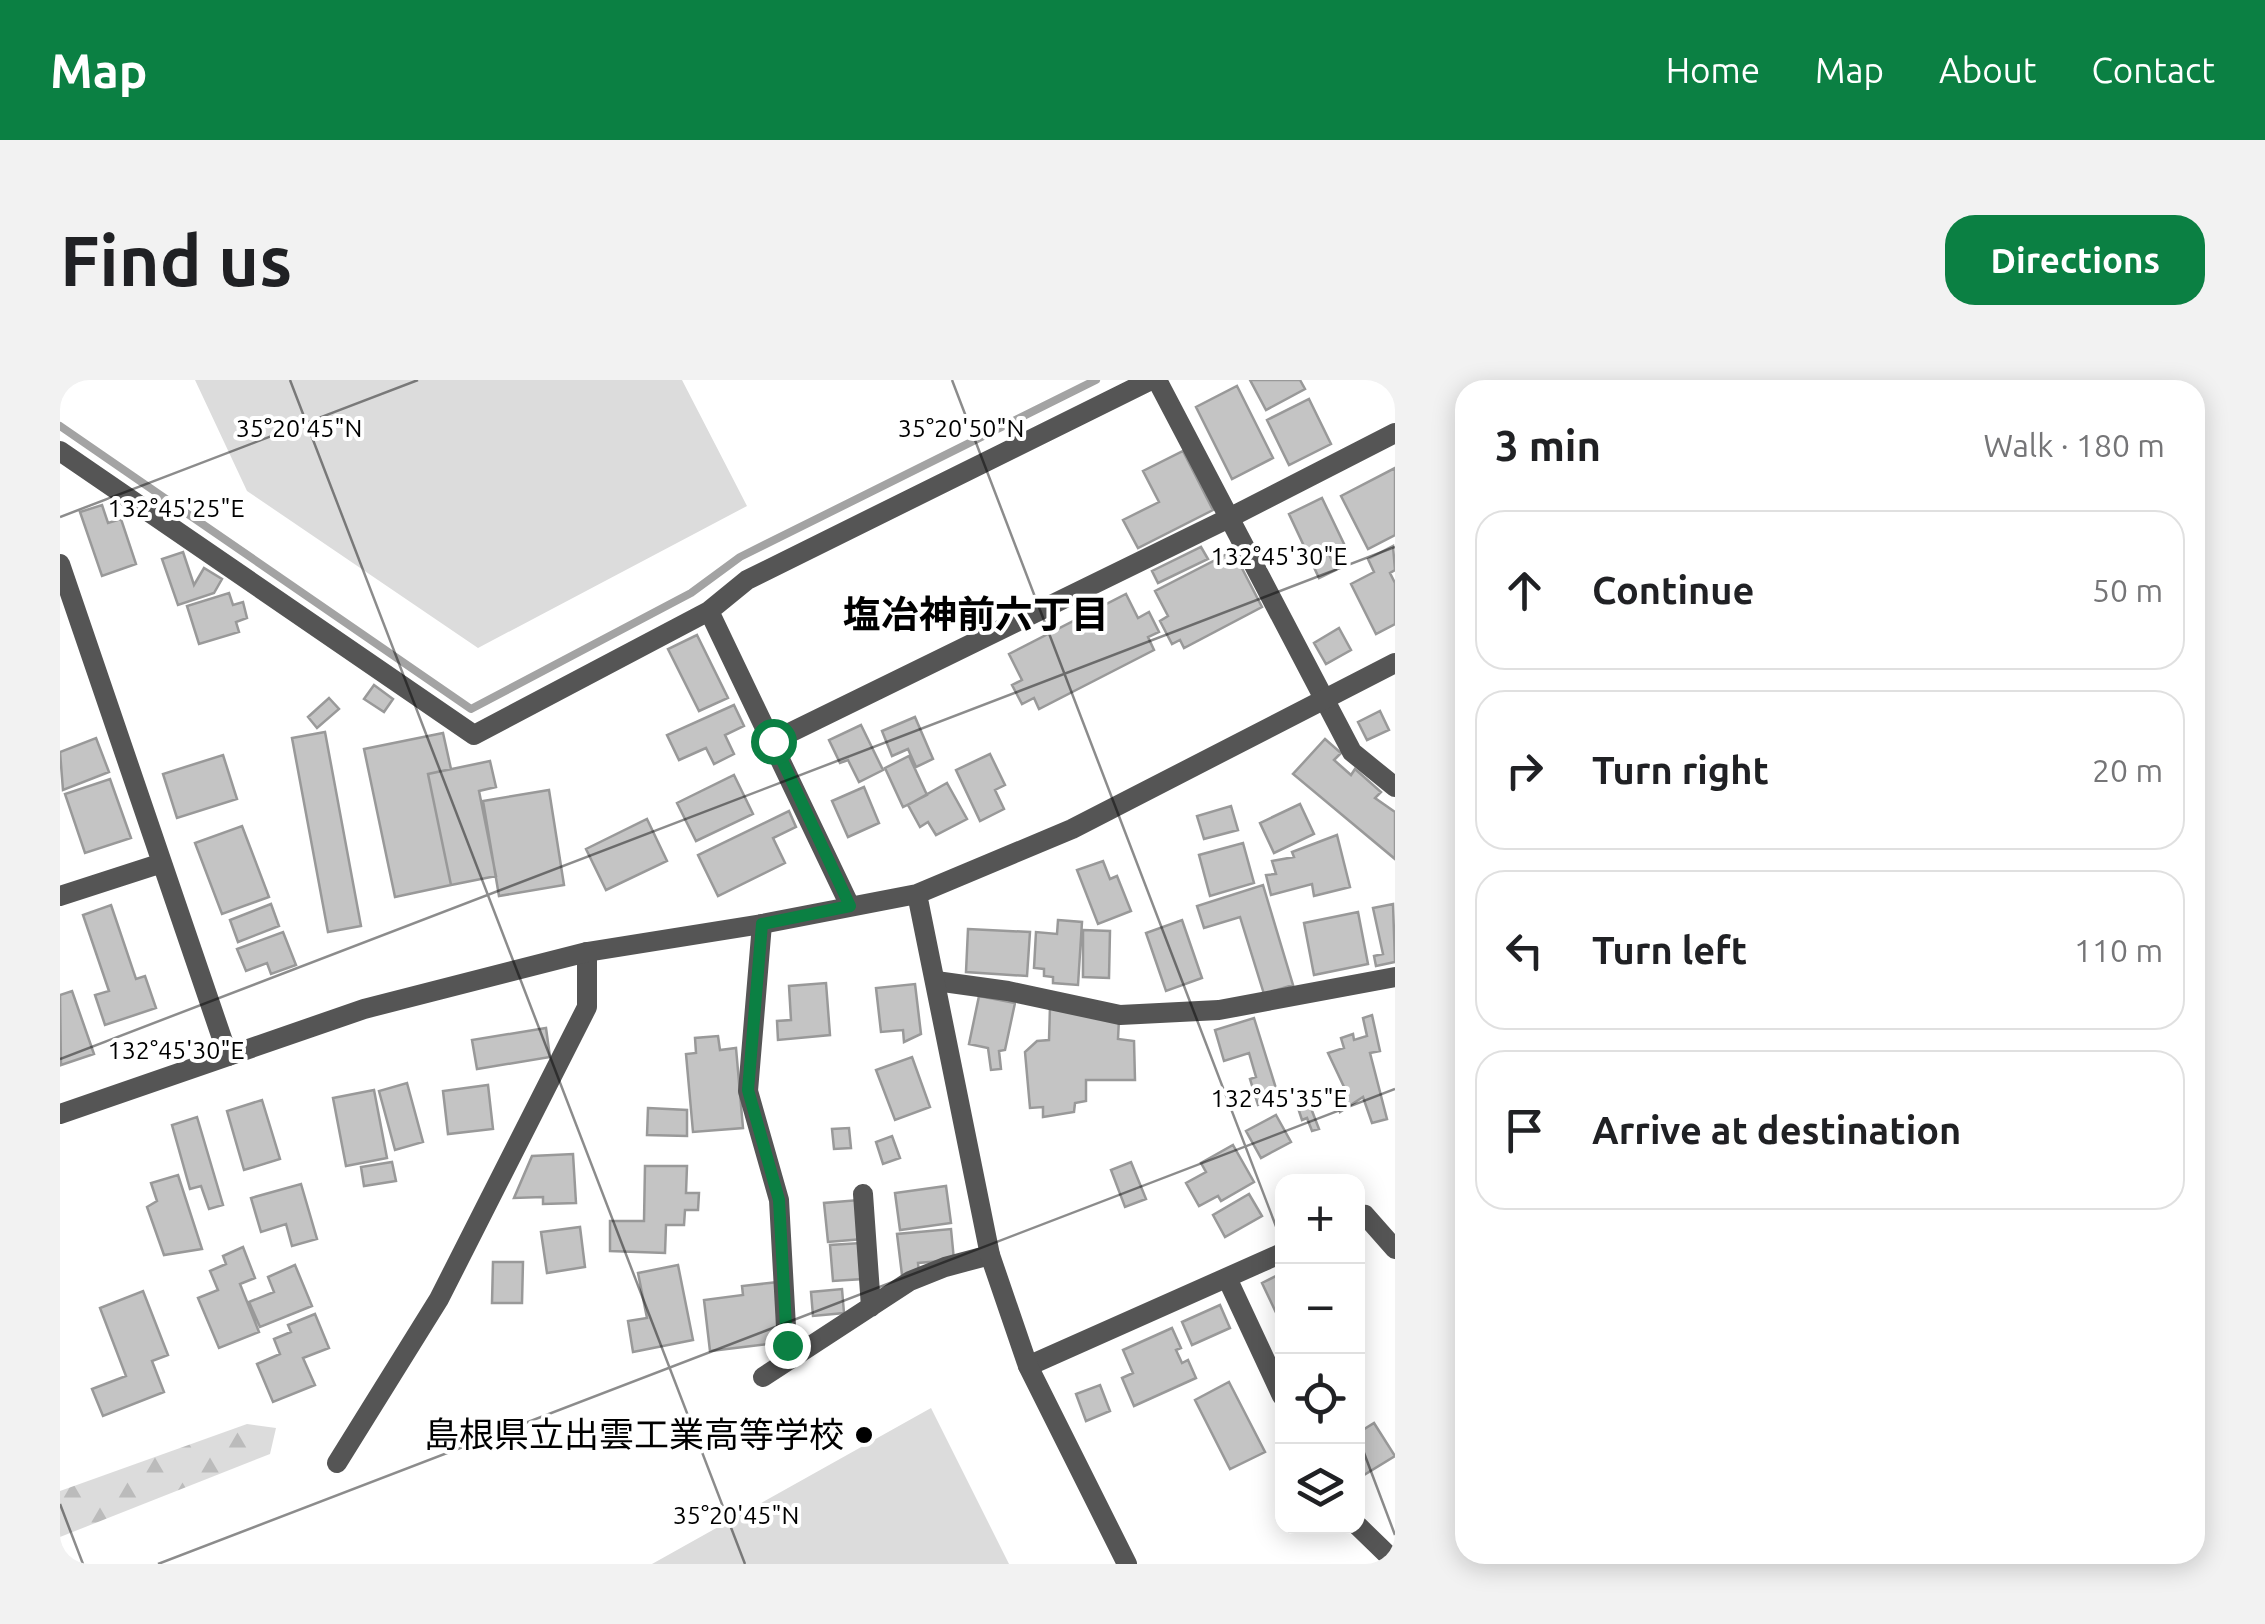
<!DOCTYPE html>
<meta charset="utf-8">
<style>
body{margin:0;font-family:Ubuntu,"Noto Sans JP",sans-serif;background:#f2f2f2;color:#202124}
.controls{position:absolute;right:30px;bottom:30px;display:grid;overflow:hidden;border-radius:20px;box-shadow:0 5px 25px #0003}
.controls button{width:90px;height:90px;display:grid;place-items:center;padding:0;border:0;border-bottom:2px solid #e0e0e0;background:#fff;color:#202124;font:50px sans-serif}
.stop{position:absolute;width:30px;height:30px;margin:-22px;border:8px solid #0b8043;border-radius:50%;background:#fff}
.stop.end{background:#0b8043;border-color:#fff;box-shadow:0 2px 10px #0008}
.list{margin:0;padding:0;list-style:none}
h2{display:flex;justify-content:space-between;align-items:center;height:130px;margin:0;padding:0 40px;font-size:42px}
h2 small{font-size:32px;font-weight:400;color:#757577}
.list li{display:grid;grid-template-columns:65px 1fr auto;gap:30px;align-items:center;box-sizing:border-box;height:160px;margin:0 20px 20px;padding:0 20px;border:2px solid #e0e0e0;border-radius:30px}
.list b{display:block;font-size:38px;white-space:nowrap}
.list em{font-size:32px;font-style:normal;color:#757577}
.icon{flex:none;width:55px;height:55px;fill:none;stroke:currentColor;stroke-width:2;stroke-linecap:round;stroke-linejoin:round}
.map{position:relative;flex:none;width:1335px;height:1184px;overflow:hidden;border-radius:30px}
header{display:flex;align-items:center;gap:60px;box-sizing:border-box;height:140px;padding:0 50px;background:#0b8043;color:#fff}
header strong{font-size:48px}
nav{display:flex;gap:55px;margin-inline-start:auto;font-size:35px}
.intro{display:flex;align-items:center;justify-content:space-between;box-sizing:border-box;height:240px;padding:0 60px}
h1{margin:0;font-size:70px}
.button{padding:25px 45px;border-radius:30px;background:#0b8043;color:#fff;font-size:35px;font-weight:700}
main{display:flex;gap:60px;padding:0 60px}
aside{flex:1;background:#fff;border-radius:30px;box-shadow:0 5px 25px #0003}
.map>svg:first-child{display:block}
.green{fill:#dcdcdc}
.forest{fill:url(#forest-firs)}
.lines{fill:none;stroke-linecap:round;stroke-linejoin:round}
.stream{stroke:#a3a3a3;stroke-width:8}
.building{fill:#c4c4c4;stroke:#999;stroke-width:2.5}
.minor{stroke:#555;stroke-width:20}
.tertiary{stroke:#555;stroke-width:20}
.route{stroke:#0b8043;stroke-width:12}
.ticks{fill:none;stroke:#000;stroke-width:2.5;stroke-opacity:0.45}
.poi-dot{fill:#000;stroke:#fff;stroke-width:4}
.labels{text-anchor:middle;stroke-width:8;stroke-linejoin:round;paint-order:stroke}
.poi-label{font-size:35px;fill:#000;stroke:#fff;text-anchor:end}
.neighbourhood-label{font-size:38px;font-weight:bold;fill:#000;stroke:#fff}
.ticks-label{font-size:25px;text-anchor:middle;fill:#000;stroke:#fff;stroke-width:8;stroke-linejoin:round;paint-order:stroke}
</style>
<header>
<strong>Map</strong>
<nav><a>Home</a><a>Map</a><a>About</a><a>Contact</a></nav>
</header>
<div class="intro"><h1>Find us</h1><a class="button">Directions</a></div>
<main>
<div class="map">
<svg width="1335" height="1184" viewBox="0 0 1335 1184">
<defs>
<pattern id="forest-firs" width="22" height="20" patternUnits="userSpaceOnUse" patternTransform="scale(2.5)"><rect width="22" height="20" fill="#dcdcdc"/><path d="M5 1l3.5 6h-7zM16 11l3.5 6h-7z" fill="#bbb"/></pattern>
</defs>
<rect width="100%" height="100%" fill="#fff"/>
<path class="green" d="M 135,0 L 622,0 L 687,126 L 418,268 L 187,111 Z
M 871,1028 L 949,1184 L 592,1184 Z"/>
<path class="forest" d="M 187,1044 L 216,1048 L 210,1074 L 0,1157 L 0,1111 Z"/>
<g class="lines">
<path class="stream" d="M 0,46 L 411,329 L 631,213 L 680,177 L 1036,0"/>
</g>
<path class="building" d="M 1190,0 L 1240,0 L 1245,9 L 1206,30 Z
M 1177,6 L 1213,78 L 1172,99 L 1136,27 Z
M 1249,19 L 1271,64 L 1229,85 L 1207,40 Z
M 1123,71 L 1153,130 L 1078,168 L 1063,140 L 1099,122 L 1083,91 Z
M 1335,88 L 1335,155 L 1308,169 L 1281,116 Z
M 1262,118 L 1285,166 L 1269,174 L 1276,190 L 1259,198 L 1229,134 Z
M 42,125 L 48,143 L 61,139 L 76,184 L 42,196 L 20,132 Z
M 1333,166 L 1335,190 L 1330,193 L 1335,203 L 1335,244 L 1316,254 L 1291,204 L 1314,192 L 1308,179 Z
M 1141,167 L 1148,179 L 1098,203 L 1092,191 Z
M 1173,171 L 1202,227 L 1124,268 L 1120,260 L 1112,264 L 1100,241 L 1108,236 L 1095,211 Z
M 123,172 L 134,205 L 144,188 L 162,199 L 154,213 L 118,225 L 102,179 Z
M 169,213 L 173,225 L 183,222 L 187,238 L 176,242 L 179,252 L 139,264 L 127,226 Z
M 1066,214 L 1078,238 L 1089,232 L 1099,252 L 1088,257 L 1094,270 L 979,329 L 974,318 L 962,324 L 952,305 L 962,300 L 949,274 Z
M 1279,248 L 1291,270 L 1266,284 L 1254,263 Z
M 637,255 L 668,318 L 639,331 L 608,269 Z
M 314,305 L 333,319 L 324,332 L 304,319 Z
M 269,318 L 279,329 L 257,348 L 248,337 Z
M 674,325 L 684,346 L 665,355 L 674,374 L 654,384 L 646,368 L 619,380 L 607,355 Z
M 1320,331 L 1329,350 L 1307,360 L 1298,342 Z
M 855,337 L 873,379 L 856,387 L 848,369 L 832,376 L 822,351 Z
M 801,345 L 823,390 L 799,402 L 788,380 L 780,383 L 769,360 Z
M 265,352 L 301,546 L 268,552 L 232,358 Z
M 383,353 L 391,389 L 368,394 L 391,505 L 335,517 L 304,369 Z
M 36,358 L 49,392 L 3,410 L 0,372 Z
M 1265,359 L 1281,373 L 1274,380 L 1291,395 L 1295,389 L 1321,412 L 1315,418 L 1335,432 L 1335,479 L 1233,394 Z
M 930,374 L 945,405 L 935,410 L 944,429 L 920,441 L 896,390 Z
M 163,375 L 177,419 L 117,438 L 103,394 Z
M 849,376 L 867,415 L 843,427 L 825,388 Z
M 430,381 L 436,407 L 419,411 L 436,496 L 391,505 L 368,394 Z
M 674,395 L 693,434 L 636,461 L 617,423 Z
M 50,399 L 71,458 L 25,473 L 5,414 Z
M 887,403 L 907,439 L 876,455 L 868,442 L 860,447 L 848,425 Z
M 804,407 L 819,443 L 788,457 L 772,421 Z
M 489,410 L 504,505 L 439,516 L 423,421 Z
M 1240,424 L 1254,454 L 1214,473 L 1200,443 Z
M 1171,426 L 1178,450 L 1144,459 L 1137,436 Z
M 729,431 L 736,447 L 713,458 L 725,483 L 658,516 L 638,475 Z
M 587,439 L 607,481 L 546,510 L 526,469 Z
M 182,446 L 209,517 L 162,534 L 135,463 Z
M 1277,455 L 1290,507 L 1254,516 L 1252,504 L 1211,515 L 1206,495 L 1216,494 L 1212,481 L 1234,477 L 1232,472 Z
M 1183,463 L 1194,503 L 1150,516 L 1139,475 Z
M 1043,481 L 1050,499 L 1057,496 L 1071,531 L 1038,544 L 1017,490 Z
M 1203,505 L 1233,605 L 1204,614 L 1180,537 L 1144,548 L 1137,526 Z
M 211,524 L 219,546 L 178,562 L 170,540 Z
M 1333,524 L 1335,582 L 1316,586 L 1314,576 L 1323,574 L 1313,528 Z
M 51,525 L 76,599 L 85,596 L 96,628 L 45,645 L 35,615 L 49,611 L 23,535 Z
M 1298,532 L 1308,584 L 1254,595 L 1244,543 Z
M 998,540 L 1022,542 L 1018,605 L 993,603 L 993,597 L 984,596 L 984,589 L 974,588 L 976,552 L 997,554 Z
M 1122,540 L 1142,598 L 1106,611 L 1086,553 Z
M 908,549 L 970,552 L 967,596 L 906,592 Z
M 1023,550 L 1050,551 L 1049,598 L 1023,597 Z
M 223,552 L 236,585 L 211,594 L 207,583 L 186,591 L 177,569 Z
M 766,603 L 770,655 L 718,660 L 717,641 L 731,640 L 729,606 Z
M 855,604 L 861,654 L 844,662 L 843,650 L 821,652 L 816,608 Z
M 12,611 L 34,674 L 1,685 L 0,615 Z
M 919,616 L 955,623 L 945,670 L 939,671 L 941,689 L 931,690 L 928,668 L 909,664 Z
M 990,627 L 1059,639 L 1058,659 L 1074,661 L 1075,700 L 1026,700 L 1026,721 L 1015,723 L 1014,732 L 983,737 L 983,727 L 970,728 L 965,672 L 977,661 L 989,660 Z
M 1312,635 L 1320,671 L 1310,673 L 1327,739 L 1312,743 L 1303,717 L 1280,732 L 1275,715 L 1285,709 L 1268,673 L 1284,668 L 1281,658 L 1293,654 L 1294,660 L 1307,656 L 1303,638 Z
M 1194,638 L 1219,718 L 1198,725 L 1190,699 L 1196,697 L 1189,673 L 1164,681 L 1155,650 Z
M 486,648 L 490,677 L 417,689 L 412,660 Z
M 658,656 L 660,670 L 676,668 L 683,748 L 633,752 L 626,674 L 636,673 L 635,658 Z
M 852,677 L 870,727 L 835,740 L 816,690 Z
M 347,703 L 363,762 L 335,770 L 319,711 Z
M 428,705 L 433,749 L 388,754 L 383,711 Z
M 314,710 L 327,778 L 286,786 L 273,718 Z
M 202,720 L 220,779 L 184,790 L 167,731 Z
M 1249,723 L 1259,749 L 1252,751 L 1247,738 L 1242,740 L 1238,728 Z
M 588,728 L 627,730 L 627,756 L 587,755 Z
M 1216,735 L 1231,762 L 1201,778 L 1186,751 Z
M 137,737 L 163,825 L 149,829 L 141,806 L 130,809 L 112,745 Z
M 789,748 L 791,768 L 774,769 L 772,749 Z
M 832,756 L 840,778 L 823,784 L 816,762 Z
M 1173,765 L 1194,802 L 1161,821 L 1158,816 L 1139,826 L 1126,803 L 1146,792 L 1141,783 Z
M 513,774 L 516,823 L 483,824 L 483,817 L 454,818 L 472,776 Z
M 332,782 L 336,801 L 304,806 L 301,787 Z
M 1071,782 L 1086,819 L 1065,827 L 1051,790 Z
M 585,786 L 627,786 L 626,813 L 639,813 L 638,830 L 625,830 L 624,845 L 606,845 L 605,873 L 550,871 L 550,841 L 584,841 Z
M 118,795 L 142,869 L 104,875 L 87,827 L 97,821 L 91,803 Z
M 241,804 L 257,859 L 232,866 L 226,844 L 201,852 L 191,818 Z
M 886,806 L 891,843 L 840,850 L 835,813 Z
M 1189,814 L 1202,836 L 1165,857 L 1153,835 Z
M 799,820 L 803,859 L 768,862 L 764,823 Z
M 520,847 L 525,887 L 487,893 L 481,852 Z
M 891,849 L 894,880 L 858,883 L 859,893 L 842,895 L 837,854 Z
M 801,863 L 803,899 L 773,901 L 770,865 Z
M 183,867 L 195,898 L 180,904 L 199,952 L 159,968 L 138,918 L 158,910 L 150,891 L 166,884 L 163,876 Z
M 433,882 L 463,882 L 462,923 L 432,923 Z
M 235,885 L 252,926 L 200,947 L 189,922 L 214,912 L 208,897 Z
M 618,885 L 633,960 L 573,972 L 568,941 L 587,938 L 578,893 Z
M 1222,893 L 1222,938 L 1219,939 L 1202,903 Z
M 719,902 L 726,962 L 650,971 L 644,920 L 683,915 L 682,906 Z
M 782,909 L 784,933 L 753,936 L 751,912 Z
M 83,911 L 108,975 L 92,981 L 104,1012 L 43,1036 L 32,1009 L 66,996 L 40,928 Z
M 1160,925 L 1170,948 L 1132,965 L 1122,942 Z
M 255,934 L 269,968 L 243,978 L 255,1005 L 213,1022 L 197,984 L 220,974 L 214,959 L 231,952 L 228,945 Z
M 1112,948 L 1121,968 L 1116,970 L 1122,983 L 1128,980 L 1136,998 L 1074,1026 L 1062,998 L 1073,993 L 1063,970 Z
M 1169,1002 L 1205,1072 L 1170,1089 L 1135,1020 Z
M 1040,1005 L 1050,1031 L 1026,1041 L 1016,1014 Z
M 1314,1043 L 1335,1076 L 1299,1098 L 1298,1053 Z"/>
<g class="lines">
<path class="minor" d="M 1097,0 L 1292,372 L 1335,407
M 0,71 L 414,355 L 649,231 L 687,200 L 1091,0
M 0,184 L 168,676
M 649,231 L 790,526
M 713,361 L 1169,138 L 1335,53
M 0,516 L 102,483
M 702,544 L 688,711 L 719,820 L 727,965 L 734,977
M 876,601 L 948,611 L 1060,635 L 1159,630 L 1335,597
M 803,814 L 811,927
M 1298,838 L 1305,835 L 1335,869
M 1167,898 L 1222,1016
M 968,986 L 1222,873
M 703,997 L 850,901 L 885,887 L 930,875
M 277,1083 L 379,919 L 527,627 L 527,572
M 1298,1146 L 1335,1182"/>
<path class="tertiary" d="M 857,514 L 930,875 L 968,986 L 1067,1184
M 0,734 L 304,629 L 527,572 L 702,544 L 857,514 L 1012,449 L 1335,283"/>
</g>
<g class="lines">
<path class="route" d="M 713,361 L 790,526 L 702,544 L 688,710 L 719,820 L 727,965"/>
</g>
<path class="ticks" d="M 230,0 L 685,1184M 892,0 L 1222,862M 0,137 L 358,0M 0,679 L 1335,167M 1298,1057 L 1335,1155M 0,1124 L 23,1184M 98,1184 L 1335,709"/>
<circle class="poi-dot" cx="804" cy="1055" r="10"/>
<g class="labels">
<g class="poi-label">
<text x="784" y="1067">島根県立出雲工業高等学校</text>
</g>
<g class="neighbourhood-label">
<text x="916" y="248">塩冶神前六丁目</text>
</g>
</g>
<g class="ticks-label">
<text x="239" y="57">35°20'45"N</text>
<text x="901" y="57">35°20'50"N</text>
<text x="116" y="137">132°45'25"E</text>
<text x="1219" y="185">132°45'30"E</text>
<text x="116" y="679">132°45'30"E</text>
<text x="1219" y="727">132°45'35"E</text>
<text x="676" y="1144">35°20'45"N</text>
</g>
</svg>
<div class="controls">
<button>+</button>
<button>−</button>
<button><svg class="icon" aria-label="locate" viewBox="0 0 24 24"><circle cx="12" cy="12" r="6"/><path d="M12 2v4M12 18v4M2 12h4M18 12h4"/></svg></button>
<button><svg class="icon" aria-label="layers" viewBox="0 0 24 24"><path d="M12 4l9 5-9 5-9-5zM3 14l9 5 9-5"/></svg></button>
</div>
<div class="stop" style="left:713px;top:361px"></div>
<div class="stop end" style="left:727px;top:965px"></div>
</div>
<aside>
<h2>3 min<small>Walk · 180 m</small></h2>
<ul class="list">
<li><svg class="icon" aria-label="ahead" viewBox="0 0 24 24"><path d="M12 20V5M6 11l6-6 6 6"/></svg><div><b>Continue</b></div><em>50 m</em></li>
<li><svg class="icon" aria-label="right" viewBox="0 0 24 24"><path d="M7 20v-9h11M14 6l5 5-5 5"/></svg><div><b>Turn right</b></div><em>20 m</em></li>
<li><svg class="icon" aria-label="left" viewBox="0 0 24 24"><path d="M17 20v-9H6M10 6l-5 5 5 5"/></svg><div><b>Turn left</b></div><em>110 m</em></li>
<li><svg class="icon" aria-label="arrive" viewBox="0 0 24 24"><path d="M6 21V4h12l-3 4 3 4H6"/></svg><div><b>Arrive at destination</b></div></li>
</ul>
</aside>
</main>
